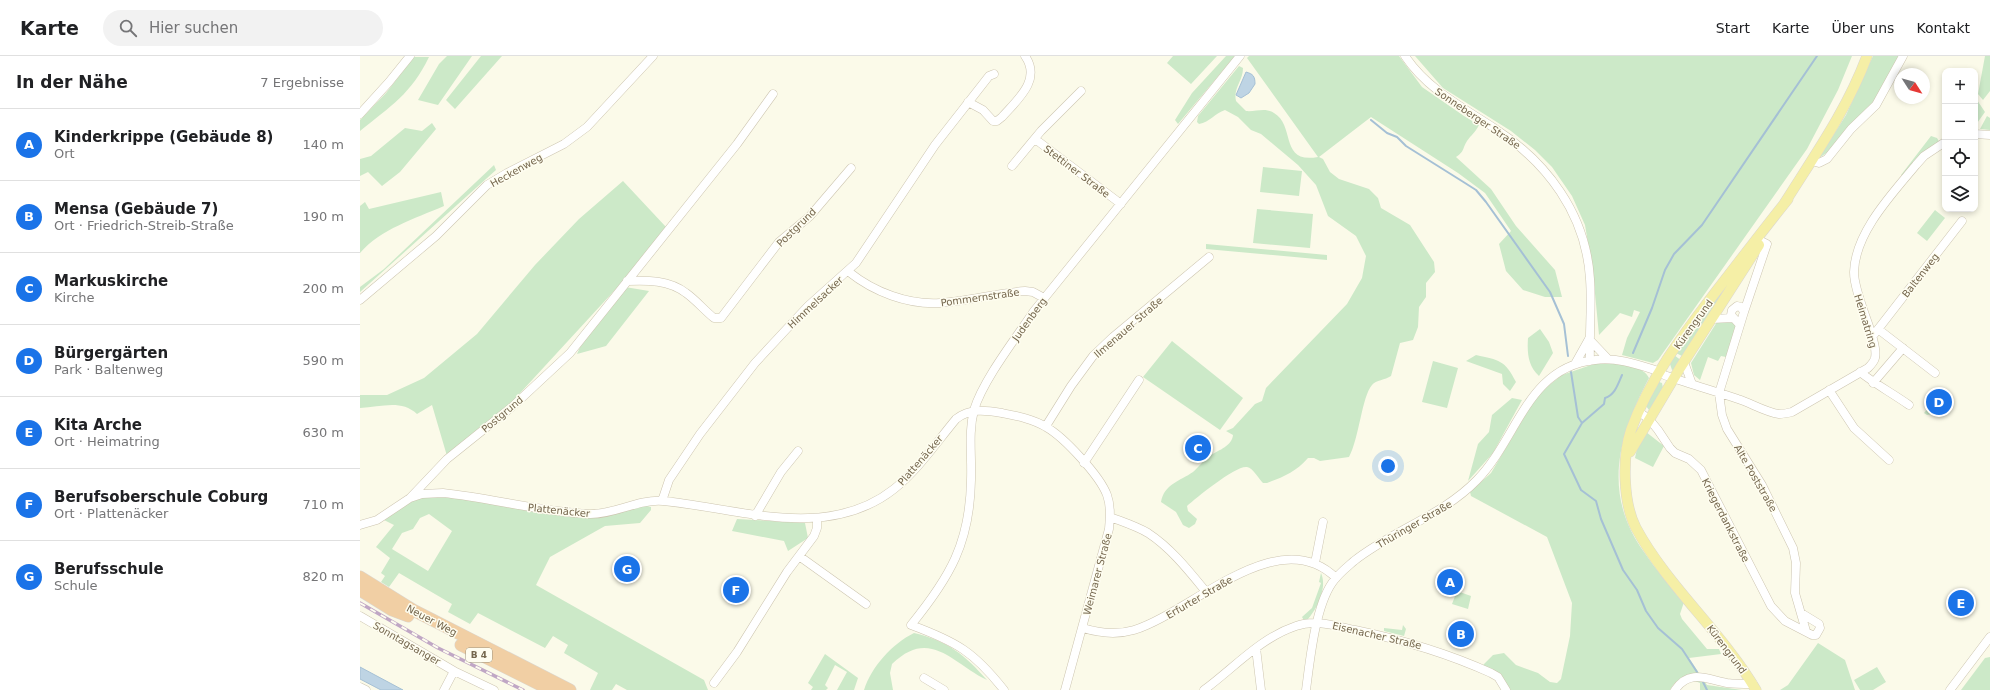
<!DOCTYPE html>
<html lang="de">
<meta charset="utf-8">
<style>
body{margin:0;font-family:"DejaVu Sans",sans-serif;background:#f2f2f2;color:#202124}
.controls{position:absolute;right:12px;top:12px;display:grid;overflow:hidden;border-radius:8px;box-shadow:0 2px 6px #0003}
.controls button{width:36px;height:36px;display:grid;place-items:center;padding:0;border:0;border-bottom:1px solid #e0e0e0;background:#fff;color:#202124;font:20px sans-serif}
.compass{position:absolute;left:1534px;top:12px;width:36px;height:36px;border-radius:50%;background:#fff;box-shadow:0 2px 6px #0003;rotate:126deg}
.you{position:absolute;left:1028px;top:410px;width:14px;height:14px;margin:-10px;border:3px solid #fff;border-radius:50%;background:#1a73e8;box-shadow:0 0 0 6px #1a73e833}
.badge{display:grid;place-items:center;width:26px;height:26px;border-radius:50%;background:#1a73e8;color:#fff;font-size:13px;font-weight:700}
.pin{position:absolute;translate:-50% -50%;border:2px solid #fff;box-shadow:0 1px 4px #0006}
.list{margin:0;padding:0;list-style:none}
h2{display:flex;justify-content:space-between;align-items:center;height:52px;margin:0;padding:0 16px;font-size:17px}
h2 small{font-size:13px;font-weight:400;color:#757577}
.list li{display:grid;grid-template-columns:26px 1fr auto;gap:12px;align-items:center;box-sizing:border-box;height:72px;padding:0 16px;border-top:1px solid #e0e0e0}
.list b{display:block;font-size:15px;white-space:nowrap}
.list p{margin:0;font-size:13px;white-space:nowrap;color:#757577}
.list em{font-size:13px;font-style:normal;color:#757577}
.icon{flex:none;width:22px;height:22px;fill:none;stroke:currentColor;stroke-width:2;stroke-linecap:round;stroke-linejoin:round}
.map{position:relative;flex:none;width:1630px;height:634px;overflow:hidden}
header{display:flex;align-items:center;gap:24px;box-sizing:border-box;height:56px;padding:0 20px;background:#fff;border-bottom:1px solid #e0e0e0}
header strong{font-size:19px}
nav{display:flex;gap:22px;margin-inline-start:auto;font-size:14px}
.search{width:280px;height:36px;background:#f2f2f2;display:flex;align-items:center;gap:10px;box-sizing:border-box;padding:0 14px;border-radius:22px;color:#757577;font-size:15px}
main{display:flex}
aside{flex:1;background:#fff}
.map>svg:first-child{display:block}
.green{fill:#cce9c8;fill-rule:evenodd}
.water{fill:#bed4e4;stroke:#a5c0d5}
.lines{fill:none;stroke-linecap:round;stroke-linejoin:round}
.stream{stroke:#a5c0d5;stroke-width:2}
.minor-casing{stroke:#cdc5b0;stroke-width:9}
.major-casing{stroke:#dbd7d1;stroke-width:11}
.highway-casing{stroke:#dbd7d1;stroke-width:13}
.minor{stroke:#fff;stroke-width:8}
.major{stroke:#f5efa6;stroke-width:10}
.highway{stroke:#f1cfa4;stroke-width:12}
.rail-casing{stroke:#c0a7c5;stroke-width:3.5}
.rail{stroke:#fefdf0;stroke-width:2;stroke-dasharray:6;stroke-linecap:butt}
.labels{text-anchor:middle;stroke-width:3;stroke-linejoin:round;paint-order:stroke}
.shield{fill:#fefdf0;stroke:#9e947f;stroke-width:1}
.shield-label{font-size:9px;font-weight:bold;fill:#75674e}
.street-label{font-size:10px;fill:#75674e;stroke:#fefdf0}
</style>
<header>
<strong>Karte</strong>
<div class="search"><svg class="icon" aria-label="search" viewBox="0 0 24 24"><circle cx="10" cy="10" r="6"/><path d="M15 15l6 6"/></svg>Hier suchen</div>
<nav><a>Start</a><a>Karte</a><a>Über uns</a><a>Kontakt</a></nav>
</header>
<main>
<aside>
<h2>In der Nähe<small>7 Ergebnisse</small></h2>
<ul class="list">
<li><span class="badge">A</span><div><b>Kinderkrippe (Gebäude 8)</b><p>Ort</p></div><em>140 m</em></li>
<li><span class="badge">B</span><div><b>Mensa (Gebäude 7)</b><p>Ort · Friedrich-Streib-Straße</p></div><em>190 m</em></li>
<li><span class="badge">C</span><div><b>Markuskirche</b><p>Kirche</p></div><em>200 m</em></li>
<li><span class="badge">D</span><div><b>Bürgergärten</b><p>Park · Baltenweg</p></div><em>590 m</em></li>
<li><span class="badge">E</span><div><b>Kita Arche</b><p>Ort · Heimatring</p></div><em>630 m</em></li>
<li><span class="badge">F</span><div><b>Berufsoberschule Coburg</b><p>Ort · Plattenäcker</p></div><em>710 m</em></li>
<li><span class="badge">G</span><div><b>Berufsschule</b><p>Schule</p></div><em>820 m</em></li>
</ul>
</aside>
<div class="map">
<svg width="1630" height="634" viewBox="0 0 1630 634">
<rect width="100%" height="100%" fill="#fbfae9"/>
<path class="green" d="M 87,0 L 112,0 L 78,49 L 58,44 L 79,8 Z
M 121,0 L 142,0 L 95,53 L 86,44 Z
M 813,0 L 857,0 L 831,28 L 807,7 Z
M 866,0 L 875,0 L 818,68 L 815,64 L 832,37 Z
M 889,0 L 1039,0 L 1062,31 L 1104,60 L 1119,69 C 1115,77 1111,79 1107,85 C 1102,93 1105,95 1096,101 L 1131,133 L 1156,170 L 1195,214 L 1202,241 L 1185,241 L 1163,234 L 1146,215 L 1139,188 L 1151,175 L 1125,137 L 1098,117 L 1011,61 L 959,101 L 963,103 L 970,116 L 979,123 L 1009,133 L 1018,142 L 1021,152 L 1050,169 L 1074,206 L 1075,216 L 1066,227 L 1066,241 L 1059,251 L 1058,271 L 1053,284 L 1040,287 L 1031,320 C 1025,324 1016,324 1012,329 C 1002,340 999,383 989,401 L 960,405 L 954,402 L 948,402 C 936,416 923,421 907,427 L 903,427 C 899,423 893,412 887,411 C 876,409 836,442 827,450 L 828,455 L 837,463 L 835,468 L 829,472 L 823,469 L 816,456 L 801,446 C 804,428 820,425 833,416 C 839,411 844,403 851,399 C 859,394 872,390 873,379 L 866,375 L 873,372 L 895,348 L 902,345 L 906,332 L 987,248 L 1002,222 L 1006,200 L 996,180 L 968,160 L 956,129 L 938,109 L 901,78 L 891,74 L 878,61 L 865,54 C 855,57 850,66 839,68 L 837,66 L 838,60 L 879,10 L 883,12 C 883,25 873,32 876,45 L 886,55 C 896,56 905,51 914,57 C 936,70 919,108 958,101 L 887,2 Z
M 1055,0 L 1492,0 L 1478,34 L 1447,93 L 1298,304 L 1293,307 L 1262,299 L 1267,282 L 1280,256 L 1274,254 L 1272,261 L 1260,257 L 1239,279 L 1233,217 L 1225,169 L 1212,140 L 1192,111 L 1175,94 L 1151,75 L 1083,32 Z
M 1513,0 L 1539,0 L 1515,45 L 1471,94 L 1459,102 L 1486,59 Z
M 1625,0 L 1630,0 L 1630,35 L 1623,44 L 1618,38 Z
M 54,1 L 69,1 C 51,38 31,50 0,75 L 0,64 L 26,37 Z
M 1615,41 L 1625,56 L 1615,70 Z
M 1627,60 L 1630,62 L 1630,74 L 1620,73 Z
M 72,67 L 76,73 L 40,116 L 22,130 L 8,116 L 0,120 L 0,103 L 11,100 L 45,72 L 62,75 Z
M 1571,80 L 1577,82 L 1580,87 L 1565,95 L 1543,120 L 1541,119 Z
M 134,109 L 136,114 L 0,236 L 0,231 L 24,213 Z
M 903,111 L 942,115 L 939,140 L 900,136 Z
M 263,125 L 306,171 L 265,223 L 150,348 L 87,400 L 72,349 L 57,358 C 41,343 21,351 0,352 L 0,339 L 27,339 L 64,322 L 117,278 L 175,209 L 219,163 Z
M 81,136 L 84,150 C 54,163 21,173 0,197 L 0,150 L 5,146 L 9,153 Z
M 897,153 L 953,158 L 950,192 L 893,187 Z
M 1575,154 L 1585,162 L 1567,185 L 1557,177 Z
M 846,188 L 967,199 L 967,204 L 846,193 Z
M 1387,201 L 1324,301 L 1316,297 Z
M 265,231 L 289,235 L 246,290 L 217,298 L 220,291 Z
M 1373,265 L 1377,272 L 1366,301 L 1361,300 L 1358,305 L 1348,301 L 1340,324 L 1334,319 L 1331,307 L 1357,266 Z
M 1180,273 L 1189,286 L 1193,297 L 1179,320 C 1168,310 1167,297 1168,282 Z
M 812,285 L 883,342 L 860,374 L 783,321 Z
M 1116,299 C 1139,304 1145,304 1156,326 L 1150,335 L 1143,328 L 1142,318 L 1106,305 Z
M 1314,299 L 1322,305 L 1315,313 L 1312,314 L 1310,308 Z
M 1073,305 L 1098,312 L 1087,352 L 1062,346 Z
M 1234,308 C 1248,307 1283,307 1289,322 C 1258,380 1242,438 1284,496 C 1296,514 1310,530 1324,546 L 1320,558 L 1322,563 L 1347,593 L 1359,593 L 1361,598 L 1329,602 L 1347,629 L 1382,634 L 1340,634 L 1340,627 C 1328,621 1316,621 1310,634 L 1149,634 L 1122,610 L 1133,599 L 1144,597 L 1156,609 L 1178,617 L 1190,626 L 1197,627 L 1201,623 L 1210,580 L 1212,547 L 1187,481 L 1111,440 L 1110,436 L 1131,417 L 1178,338 L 1202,319 Z
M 1299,326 L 1302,327 L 1303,332 L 1289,354 L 1286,350 Z
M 1579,339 L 1586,342 L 1582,356 L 1567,359 L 1564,357 Z
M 1152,342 L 1162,344 L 1133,397 L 1108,425 L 1118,388 L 1129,376 L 1132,359 Z
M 1286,376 L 1304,390 L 1293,411 L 1275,402 L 1278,388 Z
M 75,438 L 234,461 L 279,448 L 291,451 L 291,454 L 280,467 L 245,470 L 190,501 L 176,529 L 344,624 L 348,634 L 267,634 L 256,628 L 252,634 L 230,634 L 238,617 L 204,597 L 208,589 L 193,580 L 185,592 L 118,557 L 110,568 L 88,556 L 92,548 L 39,517 L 29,531 L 21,526 L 25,520 L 21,517 L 30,502 L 16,491 L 34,469 L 24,464 L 50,445 ZM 69,458 L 92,475 L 68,515 L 32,493 L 42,477 L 53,473 L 60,462 Z
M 377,463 L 445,467 L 448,482 L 428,495 L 424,485 L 372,475 Z
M 961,517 C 968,532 956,556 945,566 L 942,561 L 952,552 L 961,527 L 959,526 Z
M 1097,535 L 1111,540 L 1108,553 L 1092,548 Z
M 1043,569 L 1046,573 L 1044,580 L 1024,575 L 1024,572 L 1042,574 Z
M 554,577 C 588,585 605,599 627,624 C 592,607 570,571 532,608 L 530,617 L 533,634 L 504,634 C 512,610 532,588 554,577 Z
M 1458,587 L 1485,604 L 1495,634 L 1420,634 L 1428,629 Z
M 465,598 L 498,622 L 494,634 L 477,634 L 487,616 L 475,609 L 465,629 L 468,632 L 466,634 L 451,634 L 453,631 L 448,627 Z
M 1630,601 L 1630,634 L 1601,634 L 1625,602 Z
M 1517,611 L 1526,626 L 1513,634 L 1500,634 L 1494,624 Z"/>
<path class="water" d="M 886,16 C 893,18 895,20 895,28 L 889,37 L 881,42 L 876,39 Z
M 0,611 L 43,634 L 21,634 L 0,623 Z"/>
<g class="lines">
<path class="stream" d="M 1011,64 L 1027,77 L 1037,81 L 1046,90 L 1105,127 L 1116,134 L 1126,146 L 1190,236 L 1204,268 L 1208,300
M 1273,297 L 1292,252 L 1305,214 L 1314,198 L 1342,169 L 1457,0
M 1211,316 L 1218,361 L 1222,367
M 1262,319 C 1258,328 1255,339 1245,342 L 1244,348 L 1222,367 L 1204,398 L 1221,434 L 1236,445 L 1241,463 L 1263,514 L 1277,534 L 1286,555 L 1298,572 L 1322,593 L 1337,616
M 1342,624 L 1347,634"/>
<defs>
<path id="minor" d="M 1045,0 C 1067,33 1102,51 1134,72 C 1187,106 1226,158 1230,223 C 1232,250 1229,277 1230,305
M 608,46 L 623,54 L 633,65 L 637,65 L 642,61 C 657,44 682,24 665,0
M 0,58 L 29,26 L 50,0
M 1615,78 L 1630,79
M 674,84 L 679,86 L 761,148
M 1452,105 L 1459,107 L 1467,103 L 1491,73 L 1516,49 L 1543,0
M 652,110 L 681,75 L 721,35
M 489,216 C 514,236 548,249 580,247 C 609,245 637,237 665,235 L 673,236 L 684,242
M 267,225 C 287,224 309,224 326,237 C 336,244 344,254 354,262 L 361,262 L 419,186 L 450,160 L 491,112
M 0,244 L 76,180 L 127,129 L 147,117 L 204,88 L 227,71 L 293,0
M 1384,256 L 1407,188 L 1397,183
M 1352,263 L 1372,262
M 1380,269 L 1384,256 L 1381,251 L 1377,250 L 1372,254 L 1371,259 L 1380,269 L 1359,337 L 1362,359 L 1367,373 L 1402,429 L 1433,492 L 1436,507 L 1435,537 L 1446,575
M 1518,273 L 1575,317
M 1512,281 L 1602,165
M 1229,283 L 1248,303
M 1324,306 L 1332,328
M 1215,308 L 1229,283
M 1500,316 C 1515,328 1532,337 1549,349
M 1513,327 L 1543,292
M 1469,334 L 1494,372 L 1529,404
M 1279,356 L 1289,363 L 1298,374 L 1310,392 L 1315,397 L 1329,403 L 1341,414 L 1411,550 L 1425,565 L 1452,579 L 1456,579 L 1460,572 L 1459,568 L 1441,557
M 686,370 L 711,330 L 733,300 L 753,281 L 849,201
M 724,407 L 779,324
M 50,442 L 62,438 L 83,437 C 132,442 180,456 229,458 C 254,459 277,443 303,445 C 378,452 467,486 534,433 C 558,414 576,387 596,363 C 610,352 625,354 642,357 C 657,360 673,363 686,371 C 704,381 740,420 747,439 C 751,450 750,461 749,473 L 705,634
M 302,445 L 309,424 L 340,378 L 395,307 L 421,279 L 448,250 L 496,207 L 575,89 L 629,20 L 634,18
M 395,460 L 421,416 L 438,395
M 750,461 C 763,466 776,470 788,477 C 811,492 829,515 847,537
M 0,469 L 17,464 L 50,442 L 87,403 L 153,350 L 210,297 L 377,88 L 413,38
M 439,500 L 506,548
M 955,507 L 963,466
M 0,560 L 94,615 L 134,634
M 723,572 C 739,577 757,579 774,574 C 832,556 918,465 976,522
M 896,592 L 901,634
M 564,622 L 584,634
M 354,627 L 377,596 L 427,516 L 454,480 L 457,472 L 457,462
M 0,631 L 6,634
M 84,634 L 94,615
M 644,634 C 614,596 597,586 551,569 C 590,521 610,487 611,424 C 612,400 608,377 614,354 C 623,324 656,282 674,255 L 880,0
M 844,634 C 874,612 900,582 936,570 C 956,563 975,570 995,574 C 1043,584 1087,597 1131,617 L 1138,621 L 1146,634
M 946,634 C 950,604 955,552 972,527 C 978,518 986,512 994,505 C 1033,474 1082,460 1117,424 C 1158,382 1167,311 1235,304 C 1255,301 1276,308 1295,314 C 1299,316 1303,319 1307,320 C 1330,328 1354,335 1378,343 C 1391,347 1405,356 1419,358 C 1423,358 1428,357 1432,356 L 1508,312 C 1511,309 1514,306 1515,302 C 1519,284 1494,241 1494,216 C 1495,177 1531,139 1556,109 L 1564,100 L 1585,86
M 1315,634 C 1330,612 1348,624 1367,627 C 1375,628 1384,628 1393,628
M 1590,634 L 1630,581"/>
<path id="major" d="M 1424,148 C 1454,100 1487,54 1507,0
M 1270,396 L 1320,312 L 1399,189
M 1396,634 C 1362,576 1308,531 1276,472 C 1263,447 1262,401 1271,374 C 1289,324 1322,280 1354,238 C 1379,206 1403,174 1428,143"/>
<path id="highway" d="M 0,521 L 53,554 L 210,634
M 0,534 L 32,554 L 48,560
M 101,589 L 191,634"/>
</defs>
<use href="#minor" class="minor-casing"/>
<use href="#major" class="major-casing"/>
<use href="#highway" class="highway-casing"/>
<use href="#minor" class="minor"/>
<use href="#major" class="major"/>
<use href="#highway" class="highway"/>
<defs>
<path id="rail" d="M 0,547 L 78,592 L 163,634"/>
</defs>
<use href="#rail" class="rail-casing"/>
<use href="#rail" class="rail"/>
</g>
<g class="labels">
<rect class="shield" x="106" y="592" width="26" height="14" rx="3"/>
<g class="shield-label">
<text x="119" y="602">B 4</text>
</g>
<g class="street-label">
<text transform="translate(1118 62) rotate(34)" y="4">Sonneberger Straße</text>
<text transform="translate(156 114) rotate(-29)" y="4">Heckenweg</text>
<text transform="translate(717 115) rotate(37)" y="4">Stettiner Straße</text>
<text transform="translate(436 171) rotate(-44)" y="4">Postgrund</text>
<text transform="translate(1560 219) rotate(-52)" y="4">Baltenweg</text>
<text transform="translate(620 241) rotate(-8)" y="4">Pommernstraße</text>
<text transform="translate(455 246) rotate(-43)" y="4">Himmelsacker</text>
<text transform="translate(669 263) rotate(-54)" y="4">Judenberg</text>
<text transform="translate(1506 265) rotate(73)" y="4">Heimatring</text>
<text transform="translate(1333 268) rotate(-54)" y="4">Kürengrund</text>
<text transform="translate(768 271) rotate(-41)" y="4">Ilmenauer Straße</text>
<text transform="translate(142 358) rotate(-40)" y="4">Postgrund</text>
<text transform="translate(560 404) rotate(-49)" y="4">Plattenäcker</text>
<text transform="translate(1396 422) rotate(60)" y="4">Alte Poststraße</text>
<text transform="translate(199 454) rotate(6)" y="4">Plattenäcker</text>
<text transform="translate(1366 464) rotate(63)" y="4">Kriegerdankstraße</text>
<text transform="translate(1054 468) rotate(-30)" y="4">Thüringer Straße</text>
<text transform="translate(737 518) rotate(-75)" y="4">Weimarer Straße</text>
<text transform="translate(839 541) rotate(-30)" y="4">Erfurter Straße</text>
<text transform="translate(72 564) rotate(28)" y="4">Neuer Weg</text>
<text transform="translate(1017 579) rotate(13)" y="4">Eisenacher Straße</text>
<text transform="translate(47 587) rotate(30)" y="4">Sonntagsanger</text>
<text transform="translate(1367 593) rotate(53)" y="4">Kürengrund</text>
</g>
</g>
</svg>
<div class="controls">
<button>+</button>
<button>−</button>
<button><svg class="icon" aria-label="locate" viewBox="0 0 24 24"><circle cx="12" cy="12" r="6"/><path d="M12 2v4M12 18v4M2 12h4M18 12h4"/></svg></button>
<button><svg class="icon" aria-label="layers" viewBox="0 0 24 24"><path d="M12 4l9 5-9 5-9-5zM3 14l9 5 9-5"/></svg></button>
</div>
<svg class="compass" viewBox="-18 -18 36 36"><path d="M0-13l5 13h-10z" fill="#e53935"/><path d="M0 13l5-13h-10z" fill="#757577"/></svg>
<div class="you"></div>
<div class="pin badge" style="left:1090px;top:526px">A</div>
<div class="pin badge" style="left:1101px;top:578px">B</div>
<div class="pin badge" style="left:838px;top:392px">C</div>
<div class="pin badge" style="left:1579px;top:346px">D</div>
<div class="pin badge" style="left:1601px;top:547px">E</div>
<div class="pin badge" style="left:376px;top:534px">F</div>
<div class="pin badge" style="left:267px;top:513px">G</div>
</div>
</main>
